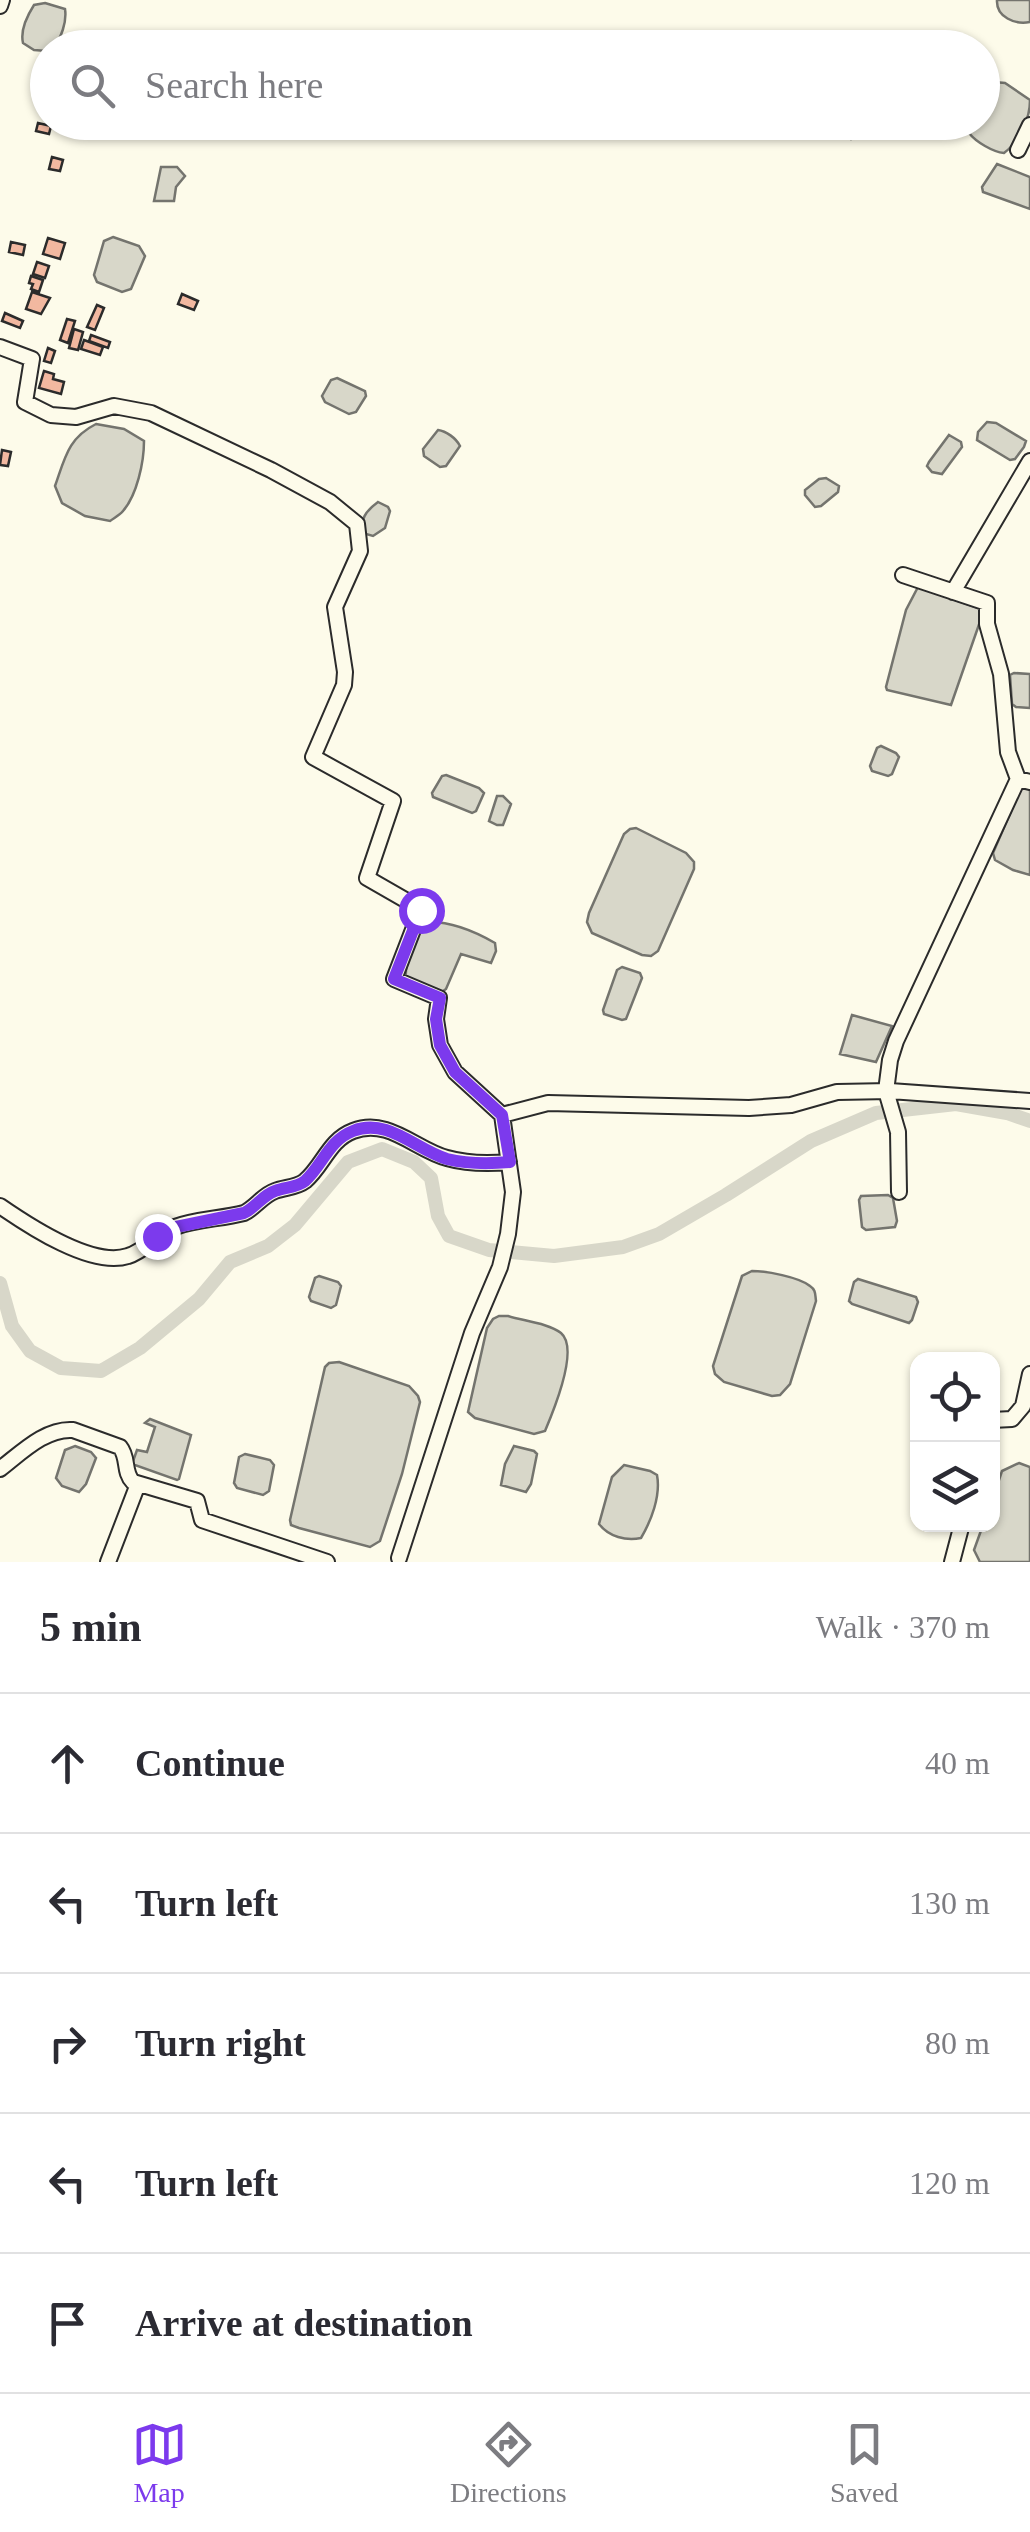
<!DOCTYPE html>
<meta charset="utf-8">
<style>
body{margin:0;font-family:"Times New Roman",serif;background:#f2f2f3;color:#2b2b33}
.controls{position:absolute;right:30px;bottom:30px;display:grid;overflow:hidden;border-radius:20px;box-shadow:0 2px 8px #0004}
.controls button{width:90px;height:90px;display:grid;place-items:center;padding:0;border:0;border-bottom:2px solid #e1e1e2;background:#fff;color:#2b2b33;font:50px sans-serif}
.stop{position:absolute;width:30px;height:30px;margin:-22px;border:8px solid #7c3aed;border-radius:50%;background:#fff}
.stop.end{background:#7c3aed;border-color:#fff;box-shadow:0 2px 10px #0008}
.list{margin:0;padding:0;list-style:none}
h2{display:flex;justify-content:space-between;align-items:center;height:130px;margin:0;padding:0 40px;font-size:42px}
h2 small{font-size:32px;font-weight:400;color:#7c7c81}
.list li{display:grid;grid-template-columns:65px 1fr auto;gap:30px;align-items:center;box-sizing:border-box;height:140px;padding:0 40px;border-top:2px solid #e1e1e2}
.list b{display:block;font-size:38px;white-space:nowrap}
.list em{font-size:32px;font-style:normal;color:#7c7c81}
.icon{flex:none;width:55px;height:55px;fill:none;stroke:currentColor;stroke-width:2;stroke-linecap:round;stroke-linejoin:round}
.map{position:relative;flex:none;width:1030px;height:1562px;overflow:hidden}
.search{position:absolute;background:#fff;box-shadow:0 2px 8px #0004;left:30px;right:30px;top:30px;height:110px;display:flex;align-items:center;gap:25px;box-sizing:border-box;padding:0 35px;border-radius:55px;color:#7c7c81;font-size:38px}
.sheet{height:830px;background:#fff}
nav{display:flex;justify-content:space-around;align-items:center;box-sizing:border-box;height:140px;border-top:2px solid #e1e1e2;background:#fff;font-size:28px;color:#7c7c81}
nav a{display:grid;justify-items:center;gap:5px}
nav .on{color:#7c3aed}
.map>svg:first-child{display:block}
.water{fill:#d8d7c9;stroke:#74746e;stroke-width:2.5}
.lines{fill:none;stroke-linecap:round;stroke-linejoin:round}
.canal{stroke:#d8d7c9;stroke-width:14}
.building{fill:#f2b8a0;stroke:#2b2b2b;stroke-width:2.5}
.minor-casing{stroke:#2b2b2b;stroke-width:18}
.minor{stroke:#fdfbea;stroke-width:14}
.route{stroke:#7c3aed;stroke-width:12}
</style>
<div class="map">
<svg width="1030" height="1562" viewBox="0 0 1030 1562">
<rect width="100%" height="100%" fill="#fdfbea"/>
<path class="water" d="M 997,0 L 1030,0 L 1030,22 C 1015,25 996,17 997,0 Z
M 45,3 L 65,9 C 67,22 61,38 54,47 L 48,48 L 47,51 L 34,50 L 23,43 C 20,30 27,16 34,5 Z
M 994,82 L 1005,83 L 1030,100 C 1030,119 1020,141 1004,153 C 993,152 976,142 969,133 L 971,123 L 982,122 C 983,108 980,91 994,82 Z
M 829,123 L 864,123 L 862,135 L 851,139 Z
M 997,164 L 1030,177 L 1030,209 L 983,192 L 982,187 Z
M 161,167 L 177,167 L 185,176 L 176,187 L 174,201 L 154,201 Z
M 113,237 L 139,246 L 145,256 L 131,289 L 122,292 L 97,282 L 94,275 L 104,241 Z
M 337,378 L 365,391 L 366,396 L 356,412 L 349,414 L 325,402 L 322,396 L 331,380 Z
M 987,422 L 996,423 L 1026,441 L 1024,447 L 1015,459 L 1010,460 L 977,440 L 978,432 Z
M 96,424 L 124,429 L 144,441 C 144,462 137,495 123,511 C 120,515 114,518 110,521 L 85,516 L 62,503 L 55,486 C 65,458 68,438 96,424 Z
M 438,430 C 446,431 456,438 460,446 L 446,466 L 440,467 L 424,456 L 423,449 Z
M 949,435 L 961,442 L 962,447 L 942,474 L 932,472 L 927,466 L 929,462 Z
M 826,478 L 839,486 L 838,492 L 821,506 L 815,507 L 805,495 L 805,490 L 819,479 Z
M 378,502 L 388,507 L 390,511 L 385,528 L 373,536 L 366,534 C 358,520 366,511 378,502 Z
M 918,587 L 981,609 L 983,613 L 951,705 L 887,690 L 886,687 L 906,610 Z
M 1014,673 L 1030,674 L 1030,708 L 1016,707 L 1012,704 L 1010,675 Z
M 881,746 L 896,753 L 899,757 L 892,774 L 888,776 L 872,771 L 870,766 L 877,748 Z
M 446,775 L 479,788 L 484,793 L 476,811 L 472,813 L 433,797 L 432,793 L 442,776 Z
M 1021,788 L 1030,789 L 1030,875 L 1013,870 L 995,860 L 993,853 Z
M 497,796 L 503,796 L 511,804 L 503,825 L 497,825 L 489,821 Z
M 636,828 L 686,853 L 694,862 L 694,869 L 658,951 L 651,956 L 642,955 L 592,933 L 587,922 L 589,913 L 624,834 L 630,829 Z
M 430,922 C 452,922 476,932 495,943 L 496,951 L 491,963 L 461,954 L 446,989 L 439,994 L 406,978 C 404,962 416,938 424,923 Z
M 622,967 L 640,973 L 642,978 L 626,1019 L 622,1020 L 604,1014 L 603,1010 L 617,970 Z
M 852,1015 L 892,1026 L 876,1062 L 840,1054 Z
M 888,1195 L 893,1198 L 897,1221 L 895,1227 L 866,1230 L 862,1227 L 859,1200 L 861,1196 Z
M 752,1271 C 766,1271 799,1277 810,1286 C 816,1290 815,1294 816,1301 L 790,1384 L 780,1395 L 772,1396 L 724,1382 L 715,1374 L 713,1366 L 742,1276 Z
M 319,1276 L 338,1282 L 341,1286 L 336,1305 L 331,1308 L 311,1301 L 309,1297 L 315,1278 Z
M 858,1279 L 916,1297 L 918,1302 L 912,1320 L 909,1323 L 852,1304 L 849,1301 L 854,1282 Z
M 499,1316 L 508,1316 C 523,1321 548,1323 561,1333 C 580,1349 553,1412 545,1431 L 534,1434 L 475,1418 L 468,1412 L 487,1328 L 493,1319 Z
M 339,1362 L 409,1386 L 418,1396 L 420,1402 L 402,1474 L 380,1541 L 370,1547 L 299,1528 L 291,1525 L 290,1520 L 325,1367 L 329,1363 Z
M 150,1419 L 191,1435 L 179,1479 L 177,1480 L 132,1464 L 137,1450 L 147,1452 L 155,1427 L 145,1423 Z
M 75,1446 L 91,1452 L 96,1458 L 86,1484 L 79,1492 L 62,1486 L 56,1478 L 65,1450 Z
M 514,1446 L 534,1451 L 537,1454 L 531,1484 L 526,1492 L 501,1485 L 505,1464 Z
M 245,1454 L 270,1460 L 274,1465 L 269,1491 L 263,1495 L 237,1488 L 234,1483 L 239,1457 Z
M 1019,1463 L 1030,1467 L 1030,1562 L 980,1562 L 974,1550 L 983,1525 L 992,1524 L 993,1498 L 1002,1471 Z
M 624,1465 L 650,1471 L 657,1475 C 661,1496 651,1521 641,1538 C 626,1541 609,1537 599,1524 L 612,1477 Z"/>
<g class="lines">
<path class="canal" d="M 0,1283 L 12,1326 L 30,1351 L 61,1368 L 101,1371 L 140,1348 L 199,1299 L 230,1262 L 268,1246 L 295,1225 L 348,1162 L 382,1149 L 414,1162 L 431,1178 L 438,1216 L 449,1236 L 489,1250 L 554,1256 L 623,1247 L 659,1234 L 726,1195 L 811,1141 L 876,1113 L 956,1104 L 1007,1113 L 1030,1121"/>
</g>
<path class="building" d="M 62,122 L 79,122 L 76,132 L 61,128 Z
M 38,123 L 51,126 L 49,134 L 36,131 Z
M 52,157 L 63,160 L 60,171 L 49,169 Z
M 48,238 L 65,243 L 60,259 L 43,254 Z
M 11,242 L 25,245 L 23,255 L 9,252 Z
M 37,262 L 49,266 L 45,278 L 33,274 Z
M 31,276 L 43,280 L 39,292 L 31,289 L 33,284 L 29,283 Z
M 32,292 L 50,298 L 41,314 L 26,309 Z
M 182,294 L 198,301 L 194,310 L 178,304 Z
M 97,305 L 104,308 L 95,330 L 87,327 Z
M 5,313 L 23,321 L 20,328 L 2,321 Z
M 67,319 L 75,321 L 68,343 L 60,340 Z
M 74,329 L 83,332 L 78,350 L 69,348 Z
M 91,335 L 110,342 L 108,348 L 89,341 Z
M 84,340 L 103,347 L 100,355 L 81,349 Z
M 48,348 L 55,351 L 51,363 L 44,361 Z
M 44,371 L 54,374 L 53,379 L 64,382 L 61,394 L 39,388 Z
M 2,450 L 11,452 L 8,466 L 0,465 Z"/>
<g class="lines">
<defs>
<path id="minor" d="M 0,6 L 2,0
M 1018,150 L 1030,125
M 0,347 L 32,359 L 25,402 L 51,415 L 76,417 L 114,406 L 151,413 L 271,470 L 330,502 L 357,524 L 360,551 L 335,607 L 345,672 L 344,685 L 313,757 L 393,801 L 367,878 L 421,909 L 394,979 L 439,998 L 436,1019 L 440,1045 L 455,1072 L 502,1115 L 513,1192 L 508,1234 L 500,1267 L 472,1333 L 399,1558
M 903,575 L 987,603 L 987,624 L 1001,674 L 1008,752 L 1018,779
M 953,592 L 1030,461
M 502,1115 L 548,1103 L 749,1108 L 791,1105 L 837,1092 L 890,1091 L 1030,1101
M 899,1192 L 898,1132 L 886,1091 L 890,1060 L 896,1041 L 1018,779 L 1030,782
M 0,1206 C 29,1226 92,1268 128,1256 C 145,1251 157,1234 175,1227 C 196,1219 221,1219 244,1213 C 256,1207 263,1195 275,1191 C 285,1187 296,1188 305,1181 C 323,1166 329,1140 353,1131 C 388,1117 416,1150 447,1158 C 468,1164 488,1164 509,1162
M 992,1420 L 1012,1419 L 1023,1406 L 1030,1374
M 0,1469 C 21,1453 45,1428 73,1430 L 120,1447 C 129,1458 123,1472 133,1482 L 197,1501 L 202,1520 L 327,1562
M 108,1562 L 138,1484
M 952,1562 L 962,1524"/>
</defs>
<use href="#minor" class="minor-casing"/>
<use href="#minor" class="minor"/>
</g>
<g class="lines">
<path class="route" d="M 157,1236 L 176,1227 L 244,1213 C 256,1207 263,1195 275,1191 C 285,1187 296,1188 305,1181 C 322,1166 329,1140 353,1131 C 388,1117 416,1150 447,1159 C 468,1164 488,1164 510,1162 L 502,1115 L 455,1072 L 440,1045 L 436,1019 L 440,998 L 394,979 L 421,910"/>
</g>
</svg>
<div class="controls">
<button><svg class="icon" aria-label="locate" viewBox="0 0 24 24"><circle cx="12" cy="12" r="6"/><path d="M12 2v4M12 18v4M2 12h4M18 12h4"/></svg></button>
<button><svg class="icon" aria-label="layers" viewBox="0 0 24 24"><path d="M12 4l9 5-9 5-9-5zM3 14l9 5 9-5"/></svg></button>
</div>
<div class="stop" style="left:421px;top:910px"></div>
<div class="stop end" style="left:157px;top:1236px"></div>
<div class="search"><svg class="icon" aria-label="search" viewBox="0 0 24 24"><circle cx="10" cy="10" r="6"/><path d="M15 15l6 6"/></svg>Search here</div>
</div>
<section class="sheet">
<h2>5 min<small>Walk · 370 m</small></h2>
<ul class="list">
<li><svg class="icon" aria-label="ahead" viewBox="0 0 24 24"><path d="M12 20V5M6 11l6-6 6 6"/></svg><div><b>Continue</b></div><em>40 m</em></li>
<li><svg class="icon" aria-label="left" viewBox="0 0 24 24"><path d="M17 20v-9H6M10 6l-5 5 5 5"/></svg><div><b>Turn left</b></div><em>130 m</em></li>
<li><svg class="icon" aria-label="right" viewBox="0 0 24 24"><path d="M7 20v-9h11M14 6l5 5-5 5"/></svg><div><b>Turn right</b></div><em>80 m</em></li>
<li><svg class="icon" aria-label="left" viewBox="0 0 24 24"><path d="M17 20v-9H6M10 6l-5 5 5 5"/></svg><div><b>Turn left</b></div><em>120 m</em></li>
<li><svg class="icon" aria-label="arrive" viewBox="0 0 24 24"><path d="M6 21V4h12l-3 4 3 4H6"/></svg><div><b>Arrive at destination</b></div></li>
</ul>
</section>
<nav>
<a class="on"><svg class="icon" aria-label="map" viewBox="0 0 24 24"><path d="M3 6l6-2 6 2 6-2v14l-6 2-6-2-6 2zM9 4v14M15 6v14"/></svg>Map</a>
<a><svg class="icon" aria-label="directions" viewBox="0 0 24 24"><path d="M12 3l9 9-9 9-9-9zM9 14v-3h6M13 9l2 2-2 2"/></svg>Directions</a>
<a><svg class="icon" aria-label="saved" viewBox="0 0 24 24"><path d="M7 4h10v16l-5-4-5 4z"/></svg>Saved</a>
</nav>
